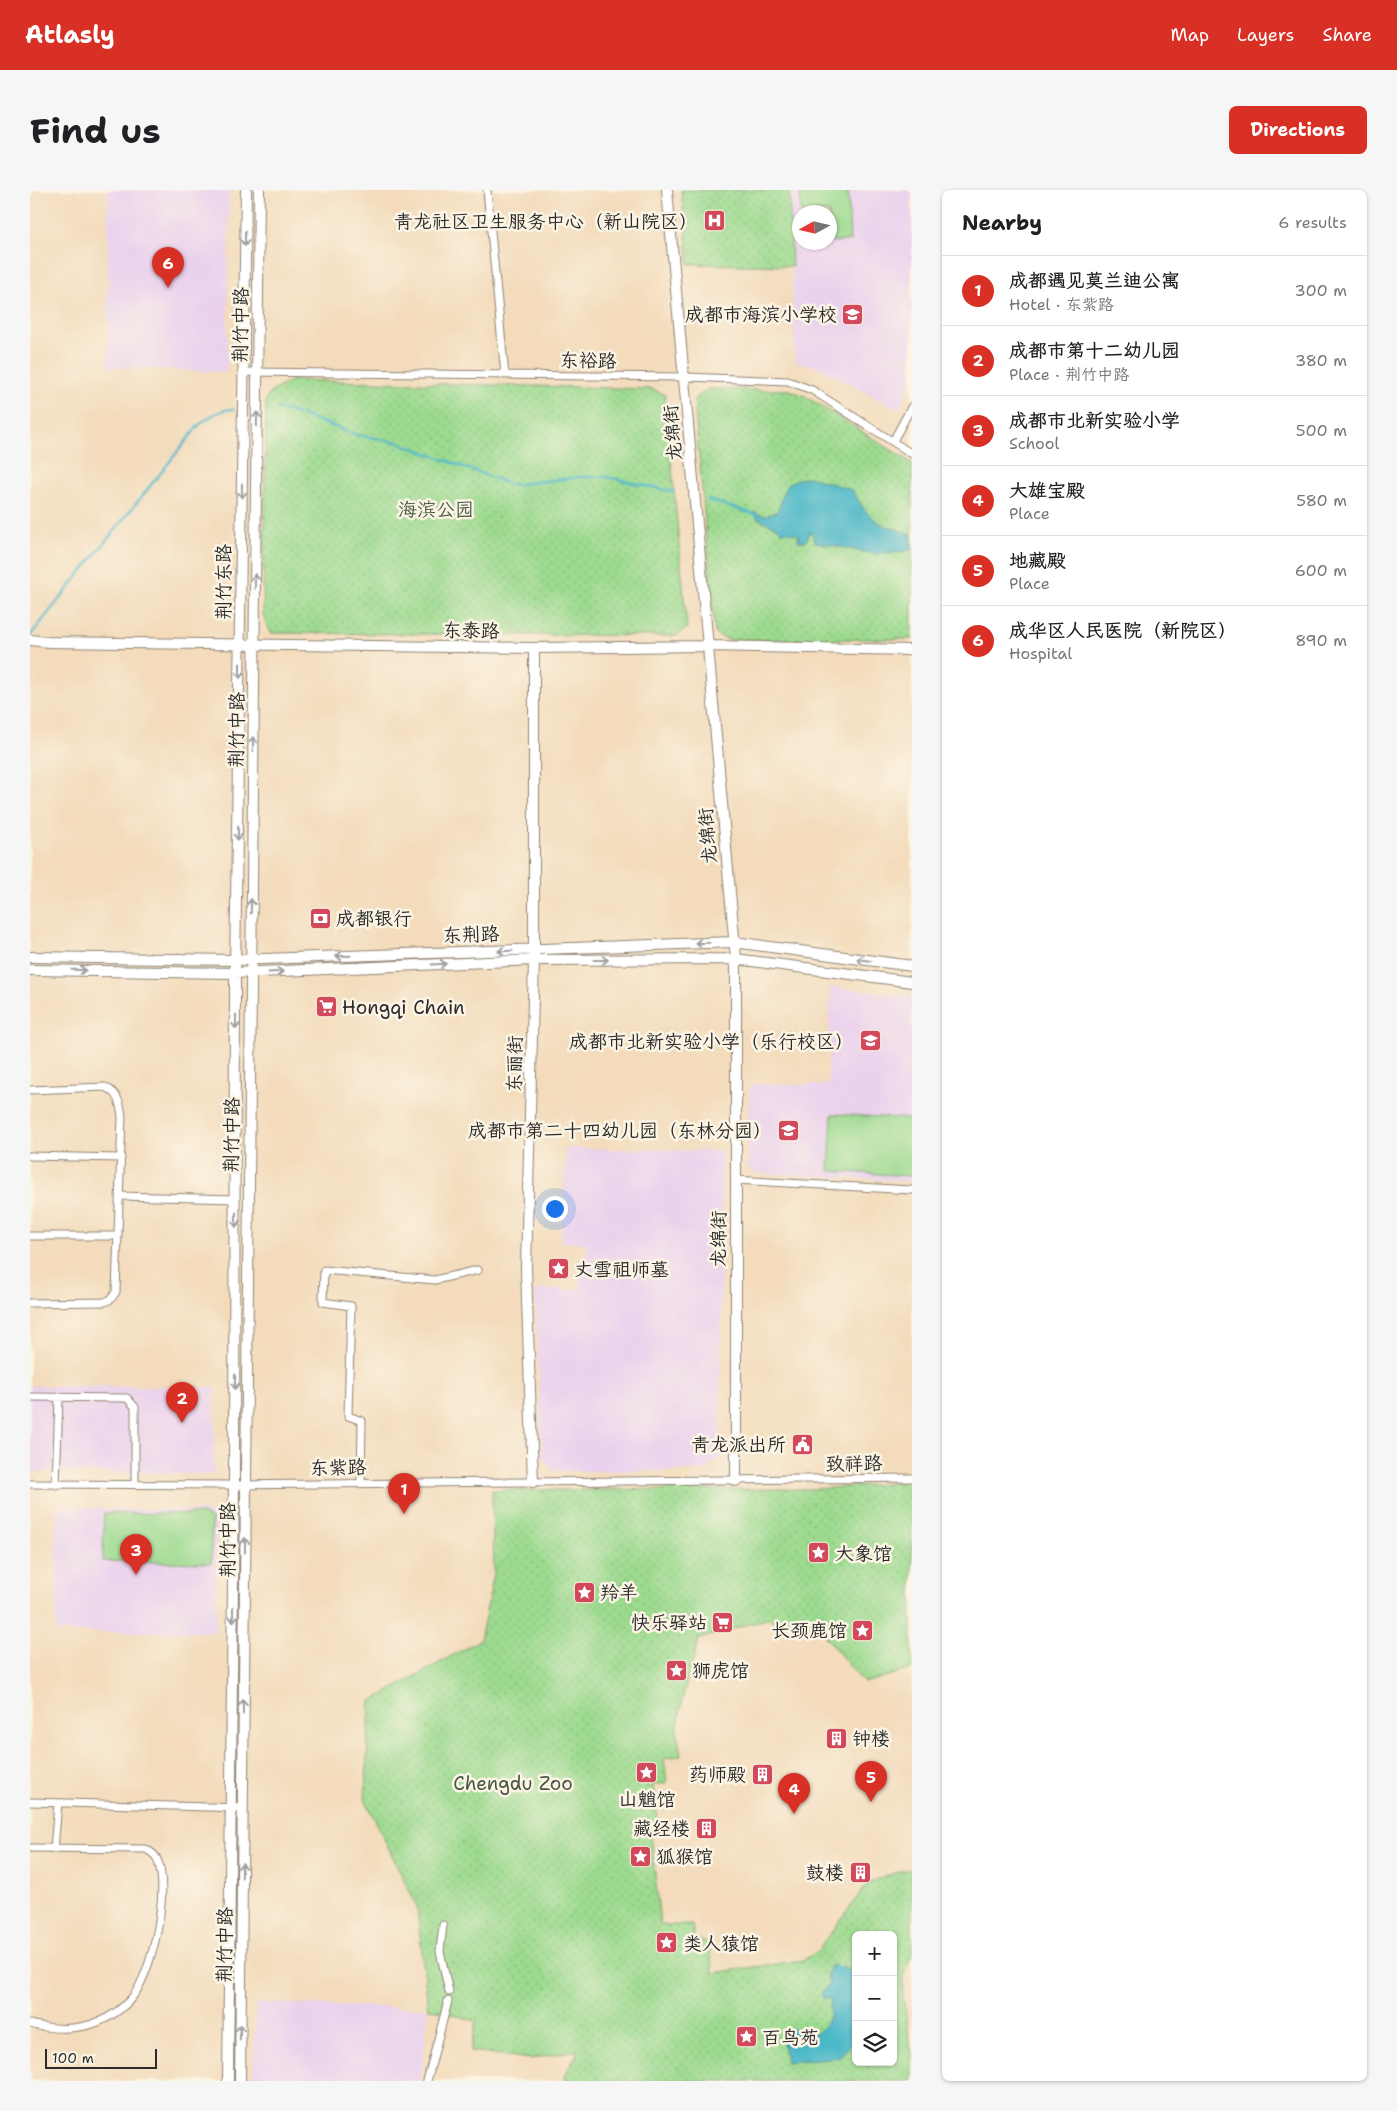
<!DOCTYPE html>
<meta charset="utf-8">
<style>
body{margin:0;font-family:"Shantell Sans","LXGW WenKai TC",sans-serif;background:#f6f6f6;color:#202124}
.controls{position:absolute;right:15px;bottom:15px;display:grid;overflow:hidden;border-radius:8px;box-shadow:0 1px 4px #0004}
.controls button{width:45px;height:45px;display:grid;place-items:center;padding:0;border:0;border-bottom:1px solid #e0e0e0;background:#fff;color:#202124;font:25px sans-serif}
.compass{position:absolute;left:762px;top:15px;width:45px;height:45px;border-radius:50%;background:#fff;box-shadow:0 1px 4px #0004;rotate:262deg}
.scale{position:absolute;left:15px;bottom:12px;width:112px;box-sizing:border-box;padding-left:5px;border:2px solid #2b2b2b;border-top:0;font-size:14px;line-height:18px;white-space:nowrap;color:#2b2b2b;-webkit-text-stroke:4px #fcf5e5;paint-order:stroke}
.you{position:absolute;left:524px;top:1018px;width:18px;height:18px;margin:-12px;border:4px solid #fff;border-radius:50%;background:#1a73e8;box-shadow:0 0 0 8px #1a73e833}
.badge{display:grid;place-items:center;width:32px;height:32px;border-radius:50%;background:#d93025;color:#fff;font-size:16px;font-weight:700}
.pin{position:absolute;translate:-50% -41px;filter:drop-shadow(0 1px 2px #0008)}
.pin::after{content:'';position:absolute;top:26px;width:18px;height:15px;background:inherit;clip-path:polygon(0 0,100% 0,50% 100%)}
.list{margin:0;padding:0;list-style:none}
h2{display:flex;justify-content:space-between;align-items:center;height:65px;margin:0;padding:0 20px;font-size:21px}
h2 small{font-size:16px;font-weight:400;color:#757577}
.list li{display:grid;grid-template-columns:32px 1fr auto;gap:15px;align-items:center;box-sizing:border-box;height:70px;padding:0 20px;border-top:1px solid #e0e0e0}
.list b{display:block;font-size:19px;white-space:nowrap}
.list p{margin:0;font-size:16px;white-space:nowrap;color:#757577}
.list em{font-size:16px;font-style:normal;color:#757577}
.icon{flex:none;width:28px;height:28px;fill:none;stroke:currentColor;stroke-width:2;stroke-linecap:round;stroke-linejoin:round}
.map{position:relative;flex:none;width:882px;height:1891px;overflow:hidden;border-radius:8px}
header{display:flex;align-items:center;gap:30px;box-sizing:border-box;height:70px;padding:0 25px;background:#d93025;color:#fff}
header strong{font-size:24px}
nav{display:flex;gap:28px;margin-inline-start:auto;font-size:18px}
.intro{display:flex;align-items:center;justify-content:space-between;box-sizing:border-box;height:120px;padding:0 30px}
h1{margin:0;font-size:35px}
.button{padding:12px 22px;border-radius:8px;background:#d93025;color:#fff;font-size:18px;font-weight:700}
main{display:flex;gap:30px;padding:0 30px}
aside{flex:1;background:#fff;border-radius:8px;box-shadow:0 1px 4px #0004}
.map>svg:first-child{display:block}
.built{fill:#ead1ed;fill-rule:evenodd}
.green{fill:#9cda8f;stroke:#64825d}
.park{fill:url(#park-dots);stroke:#64825d;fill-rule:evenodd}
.water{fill:#4cb8c8;stroke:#3c727a}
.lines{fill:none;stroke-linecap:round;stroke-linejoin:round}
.stream{stroke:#4cb8c8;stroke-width:2.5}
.street-casing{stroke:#8f8373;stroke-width:9}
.secondary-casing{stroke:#8f8373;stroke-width:12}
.street{stroke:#fff;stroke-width:7}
.secondary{stroke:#fff;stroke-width:10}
.oneway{stroke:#a0a0a0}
.labels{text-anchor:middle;stroke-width:5;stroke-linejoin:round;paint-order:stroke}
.poi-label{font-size:19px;fill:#2b2b2b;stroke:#fcf5e5;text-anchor:end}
.street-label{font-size:19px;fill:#2b2b2b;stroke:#fcf5e5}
.park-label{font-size:19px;fill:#475744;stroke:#fcf5e5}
</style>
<header>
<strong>Atlasly</strong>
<nav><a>Map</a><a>Layers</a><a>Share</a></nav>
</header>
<div class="intro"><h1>Find us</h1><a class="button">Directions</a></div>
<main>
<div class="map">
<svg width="882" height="1891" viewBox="0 0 882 1891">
<defs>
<pattern id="park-dots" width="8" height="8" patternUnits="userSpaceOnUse" patternTransform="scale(1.25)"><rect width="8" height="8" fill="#9cda8f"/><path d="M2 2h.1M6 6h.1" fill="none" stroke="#87bb7c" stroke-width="1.8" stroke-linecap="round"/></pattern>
</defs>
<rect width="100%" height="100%" fill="#fcf5e5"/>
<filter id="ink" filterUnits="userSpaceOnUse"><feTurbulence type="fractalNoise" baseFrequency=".02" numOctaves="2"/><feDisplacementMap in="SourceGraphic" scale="10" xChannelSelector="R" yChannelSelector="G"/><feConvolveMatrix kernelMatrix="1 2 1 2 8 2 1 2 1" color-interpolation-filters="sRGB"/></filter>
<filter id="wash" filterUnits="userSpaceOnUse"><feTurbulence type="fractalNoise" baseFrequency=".0096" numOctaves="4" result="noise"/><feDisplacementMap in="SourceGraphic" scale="20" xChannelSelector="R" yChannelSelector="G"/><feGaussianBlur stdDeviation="1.12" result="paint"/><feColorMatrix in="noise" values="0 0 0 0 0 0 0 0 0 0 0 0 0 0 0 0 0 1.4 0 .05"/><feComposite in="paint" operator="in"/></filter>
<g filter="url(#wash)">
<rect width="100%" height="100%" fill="#f3dbbb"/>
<path class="built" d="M 78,0 L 199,0 L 197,182 L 78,177 Z
M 759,0 L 882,0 L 882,190 L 869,220 L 786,176 L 765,172 ZM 769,22 L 799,22 L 799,52 L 769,52 Z
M 800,797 L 882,806 L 882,991 L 724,983 L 718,977 L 719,903 L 722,894 L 798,895 Z
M 536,958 L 692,961 L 690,1268 L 675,1281 L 524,1281 L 512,1267 L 505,1100 L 549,1099 L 557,1053 L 531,1052 Z
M 0,1196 L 185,1197 L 184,1284 L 0,1282 Z
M 27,1317 L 174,1321 L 186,1328 L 186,1442 L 26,1442 Z
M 226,1813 L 398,1818 L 393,1873 L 389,1891 L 223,1891 Z"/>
<path class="green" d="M 770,0 L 818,0 L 820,51 L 800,52 L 799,22 L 771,22 Z
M 802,924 L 882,929 L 882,986 L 799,981 Z
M 74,1323 L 173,1324 L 182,1330 L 181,1373 L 73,1371 Z"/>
<path class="park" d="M 651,0 L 759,0 L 762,76 L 659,74 Z
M 262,190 L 622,199 L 635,205 L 657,438 L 646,446 L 241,443 L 233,425 L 236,209 L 241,202 Z
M 678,199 L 760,200 L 775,206 L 882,273 L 882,449 L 699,450 L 685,444 L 664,210 Z
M 882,1292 L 882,1479 L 834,1493 L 790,1440 L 737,1429 L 669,1449 L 654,1501 L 647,1540 L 651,1566 L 634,1568 L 637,1593 L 623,1595 L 627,1631 L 620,1634 L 630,1735 L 662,1735 L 664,1748 L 679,1753 L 683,1783 L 773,1770 L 787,1762 L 837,1694 L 852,1687 L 882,1678 L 882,1767 L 873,1785 L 873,1807 L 882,1865 L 882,1891 L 536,1891 L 535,1885 L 546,1866 L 546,1860 L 501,1869 L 441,1861 L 446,1831 L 398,1818 L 387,1717 L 335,1609 L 340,1512 L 450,1450 L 464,1384 L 462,1300 L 786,1299 ZM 826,1745 L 863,1745 L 863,1872 L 826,1872 Z"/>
<path class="water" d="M 780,287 L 822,300 C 840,332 847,334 882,344 L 882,360 L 845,364 L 785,352 L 783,345 L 780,342 L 776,351 L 768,351 L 769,345 L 755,341 L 752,343 L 750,339 L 727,328 L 724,322 L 735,326 L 748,321 C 756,297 752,291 780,287 Z
M 826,1770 L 826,1850 L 809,1867 L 756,1872 L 753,1852 L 760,1845 L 760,1838 L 780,1846 C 797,1839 802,1826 800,1808 L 793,1809 L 791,1803 L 799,1795 L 797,1784 L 801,1775 L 811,1777 L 825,1784 Z"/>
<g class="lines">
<path class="stream" d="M 247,218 L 272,225 L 327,245 L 367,252 L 482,295 L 549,287 L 577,287 L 644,302
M 678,310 L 727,325
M 0,446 L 169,235 C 180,226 188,220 203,219"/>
</g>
</g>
<g filter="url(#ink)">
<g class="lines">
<defs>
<path id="street" d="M 457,0 L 475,185
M 212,182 L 655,187 L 758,191 L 782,200 L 882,264
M 863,251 L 882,216
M 0,900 L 75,897 C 88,903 90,913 92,926 L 86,1102 L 81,1109 L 75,1112 L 0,1113
M 0,966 L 91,968
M 705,990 L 882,1000
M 89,1006 L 206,1009
M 0,1046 L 87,1046
M 0,1207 L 97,1208 L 105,1217 L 105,1295
M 331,1293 L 332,1231 L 318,1226 L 321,1116 L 293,1112 L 294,1080 L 405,1090 L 448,1080
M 0,1294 L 204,1295 L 882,1288
M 26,1295 L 29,1207
M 0,1612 L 213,1618
M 0,1658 L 116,1659 C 120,1662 125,1664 127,1669 C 141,1699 122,1788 99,1811 C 72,1839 36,1843 0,1834
M 24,1659 L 28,1613
M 413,1735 L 410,1761 L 419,1802
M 397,1891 L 418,1811"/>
<path id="secondary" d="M 637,0 L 706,769 L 706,1291
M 0,450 L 19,452 L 504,458 L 679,456 L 882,460
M 0,767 L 206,770 L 704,752 L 882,776
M 0,780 L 205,783 L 504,770 L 706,769 L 882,792
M 503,1292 L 496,1078 L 504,770 L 504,458
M 198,1891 L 204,1295 L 205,783 L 216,0
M 210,1891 L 229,0"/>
</defs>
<use href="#street" class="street-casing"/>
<use href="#secondary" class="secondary-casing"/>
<use href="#street" class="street"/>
<use href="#secondary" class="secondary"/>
</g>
<defs><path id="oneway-shaft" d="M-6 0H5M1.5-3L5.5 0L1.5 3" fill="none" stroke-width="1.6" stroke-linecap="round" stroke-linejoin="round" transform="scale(1.25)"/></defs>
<g class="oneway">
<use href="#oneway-shaft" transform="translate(215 49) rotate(91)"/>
<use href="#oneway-shaft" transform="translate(227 229) rotate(-89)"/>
<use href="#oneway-shaft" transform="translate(212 301) rotate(90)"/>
<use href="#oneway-shaft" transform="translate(225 391) rotate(-89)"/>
<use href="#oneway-shaft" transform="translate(210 481) rotate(90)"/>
<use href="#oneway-shaft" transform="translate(223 554) rotate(-89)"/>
<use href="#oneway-shaft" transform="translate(208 643) rotate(91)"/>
<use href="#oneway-shaft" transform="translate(221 716) rotate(-89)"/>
<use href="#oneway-shaft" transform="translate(672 753) rotate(178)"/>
<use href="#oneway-shaft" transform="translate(475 761) rotate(178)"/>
<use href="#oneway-shaft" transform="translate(313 766) rotate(178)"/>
<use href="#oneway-shaft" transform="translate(571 770)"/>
<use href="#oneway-shaft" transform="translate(834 770) rotate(-172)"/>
<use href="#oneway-shaft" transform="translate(409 774) rotate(-3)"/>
<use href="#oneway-shaft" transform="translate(49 780) rotate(1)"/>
<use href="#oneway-shaft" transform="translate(246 782) rotate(-3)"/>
<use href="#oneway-shaft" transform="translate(206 832) rotate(90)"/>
<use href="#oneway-shaft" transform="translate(206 1030) rotate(90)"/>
<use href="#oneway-shaft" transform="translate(205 1192) rotate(90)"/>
<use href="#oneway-shaft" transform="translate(215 1355) rotate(-90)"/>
<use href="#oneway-shaft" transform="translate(203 1425) rotate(90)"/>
<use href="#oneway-shaft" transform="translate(213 1517) rotate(-90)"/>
<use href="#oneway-shaft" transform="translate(212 1680) rotate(-89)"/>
<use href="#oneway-shaft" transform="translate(210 1842) rotate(-89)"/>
</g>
</g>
<defs>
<symbol id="hospital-square" viewBox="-11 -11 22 22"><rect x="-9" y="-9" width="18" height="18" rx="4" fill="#d1495b" stroke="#fcf5e5"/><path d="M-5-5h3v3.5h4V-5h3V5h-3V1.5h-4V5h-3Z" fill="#fff"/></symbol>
<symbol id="school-square" viewBox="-11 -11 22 22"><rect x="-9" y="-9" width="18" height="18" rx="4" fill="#d1495b" stroke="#fcf5e5"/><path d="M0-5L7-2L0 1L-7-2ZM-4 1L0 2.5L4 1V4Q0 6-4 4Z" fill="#fff"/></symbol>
<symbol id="bank-square" viewBox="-11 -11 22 22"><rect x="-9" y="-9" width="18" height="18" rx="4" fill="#d1495b" stroke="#fcf5e5"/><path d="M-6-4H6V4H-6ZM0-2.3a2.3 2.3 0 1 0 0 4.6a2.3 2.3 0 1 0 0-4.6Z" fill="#fff"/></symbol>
<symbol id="supermarket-square" viewBox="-11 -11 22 22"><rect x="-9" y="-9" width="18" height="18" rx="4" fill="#d1495b" stroke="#fcf5e5"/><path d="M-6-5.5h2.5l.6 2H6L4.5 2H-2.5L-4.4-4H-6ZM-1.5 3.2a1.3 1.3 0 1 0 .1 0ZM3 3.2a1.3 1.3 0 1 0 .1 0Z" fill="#fff"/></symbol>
<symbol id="sight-square" viewBox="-11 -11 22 22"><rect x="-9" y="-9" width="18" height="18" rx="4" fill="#d1495b" stroke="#fcf5e5"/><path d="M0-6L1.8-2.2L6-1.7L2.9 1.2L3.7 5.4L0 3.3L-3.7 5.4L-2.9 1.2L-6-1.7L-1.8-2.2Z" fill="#fff"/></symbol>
<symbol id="civic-square" viewBox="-11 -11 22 22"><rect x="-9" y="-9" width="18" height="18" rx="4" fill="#d1495b" stroke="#fcf5e5"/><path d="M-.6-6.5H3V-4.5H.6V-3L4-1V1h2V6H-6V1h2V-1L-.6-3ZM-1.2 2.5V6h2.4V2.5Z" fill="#fff"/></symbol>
<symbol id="building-square" viewBox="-11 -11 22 22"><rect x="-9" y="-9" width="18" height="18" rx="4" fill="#d1495b" stroke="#fcf5e5"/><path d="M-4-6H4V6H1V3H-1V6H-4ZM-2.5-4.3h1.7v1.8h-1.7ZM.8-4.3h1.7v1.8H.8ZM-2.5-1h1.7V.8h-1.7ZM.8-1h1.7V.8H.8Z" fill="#fff"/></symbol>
</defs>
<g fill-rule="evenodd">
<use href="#hospital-square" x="672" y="18" width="25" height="25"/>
<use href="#school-square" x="810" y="112" width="25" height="25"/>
<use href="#bank-square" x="278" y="716" width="25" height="25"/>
<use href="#supermarket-square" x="284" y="804" width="25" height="25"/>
<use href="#school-square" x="828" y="838" width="25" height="25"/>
<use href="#school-square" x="746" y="928" width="25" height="25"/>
<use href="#sight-square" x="516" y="1066" width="25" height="25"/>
<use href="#civic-square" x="760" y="1242" width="25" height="25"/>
<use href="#sight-square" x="776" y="1350" width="25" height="25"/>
<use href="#sight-square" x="542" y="1390" width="25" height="25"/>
<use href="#supermarket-square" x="680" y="1420" width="25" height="25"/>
<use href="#sight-square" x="820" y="1428" width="25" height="25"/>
<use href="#sight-square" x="634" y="1468" width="25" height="25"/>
<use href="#building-square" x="794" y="1536" width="25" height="25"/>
<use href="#sight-square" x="604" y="1570" width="25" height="25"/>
<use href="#building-square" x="720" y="1572" width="25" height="25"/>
<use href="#building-square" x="664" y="1626" width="25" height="25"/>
<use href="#sight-square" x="598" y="1654" width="25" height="25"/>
<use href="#building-square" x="818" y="1670" width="25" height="25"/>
<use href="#sight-square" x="624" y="1740" width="25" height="25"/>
<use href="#sight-square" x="704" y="1834" width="25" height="25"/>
</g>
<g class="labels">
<g class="poi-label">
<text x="668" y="38">青龙社区卫生服务中心（新山院区）</text>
<text x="807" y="131">成都市海滨小学校</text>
<text x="306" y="735" text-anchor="start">成都银行</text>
<text x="312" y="824" text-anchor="start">Hongqi Chain</text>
<text x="824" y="858">成都市北新实验小学（乐行校区）</text>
<text x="742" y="947">成都市第二十四幼儿园（东林分园）</text>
<text x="544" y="1086" text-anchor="start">丈雪祖师墓</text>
<text x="756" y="1261">青龙派出所</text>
<text x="805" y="1370" text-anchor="start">大象馆</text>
<text x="570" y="1409" text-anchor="start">羚羊</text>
<text x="677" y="1439">快乐驿站</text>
<text x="817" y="1447">长颈鹿馆</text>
<text x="662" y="1487" text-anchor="start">狮虎馆</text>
<text x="822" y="1555" text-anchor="start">钟楼</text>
<text x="716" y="1591">药师殿</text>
<text x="617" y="1616" text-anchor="middle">山魈馆</text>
<text x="660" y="1645">藏经楼</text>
<text x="626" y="1673" text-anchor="start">狐猴馆</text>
<text x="814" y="1689">鼓楼</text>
<text x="653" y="1760" text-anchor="start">类人猿馆</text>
<text x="732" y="1854" text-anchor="start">百鸟苑</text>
</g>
<g class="street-label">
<text transform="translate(210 135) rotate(-89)" y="7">荆竹中路</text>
<text transform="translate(558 170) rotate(1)" y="7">东裕路</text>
<text transform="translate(642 243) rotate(-95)" y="7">龙绵街</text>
<text transform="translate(193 392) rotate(-90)" y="7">荆竹东路</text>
<text transform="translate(441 440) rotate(1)" y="7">东泰路</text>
<text transform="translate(206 540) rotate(-89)" y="7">荆竹中路</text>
<text transform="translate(677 646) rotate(-95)" y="7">龙绵街</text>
<text transform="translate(441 744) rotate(-2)" y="7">东荆路</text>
<text transform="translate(484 874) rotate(-89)" y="7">东丽街</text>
<text transform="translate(201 945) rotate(-89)" y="7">荆竹中路</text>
<text transform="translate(688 1049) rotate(-90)" y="7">龙绵街</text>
<text transform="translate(824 1273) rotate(-1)" y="7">致祥路</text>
<text transform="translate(308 1277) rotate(-1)" y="7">东紫路</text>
<text transform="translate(197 1350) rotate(-90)" y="7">荆竹中路</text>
<text transform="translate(194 1755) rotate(-89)" y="7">荆竹中路</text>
</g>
<g class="park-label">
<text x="406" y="326">海滨公园</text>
<text x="483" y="1600">Chengdu Zoo</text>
</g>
</g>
</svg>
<div class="controls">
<button>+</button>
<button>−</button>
<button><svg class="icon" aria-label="layers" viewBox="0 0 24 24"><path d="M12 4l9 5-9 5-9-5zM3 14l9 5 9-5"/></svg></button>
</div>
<svg class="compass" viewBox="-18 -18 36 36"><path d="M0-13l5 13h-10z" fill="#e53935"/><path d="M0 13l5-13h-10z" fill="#757577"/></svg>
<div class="scale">100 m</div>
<div class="you"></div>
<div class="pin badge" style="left:374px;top:1324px">1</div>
<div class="pin badge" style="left:152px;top:1233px">2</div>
<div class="pin badge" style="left:106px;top:1385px">3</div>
<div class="pin badge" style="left:764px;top:1624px">4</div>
<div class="pin badge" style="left:841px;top:1612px">5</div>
<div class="pin badge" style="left:138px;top:98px">6</div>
</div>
<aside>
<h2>Nearby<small>6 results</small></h2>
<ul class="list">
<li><span class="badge">1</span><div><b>成都遇见莫兰迪公寓</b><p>Hotel · 东紫路</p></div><em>300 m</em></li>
<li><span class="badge">2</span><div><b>成都市第十二幼儿园</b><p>Place · 荆竹中路</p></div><em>380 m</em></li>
<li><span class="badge">3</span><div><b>成都市北新实验小学</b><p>School</p></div><em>500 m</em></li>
<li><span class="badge">4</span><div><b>大雄宝殿</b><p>Place</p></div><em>580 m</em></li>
<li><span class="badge">5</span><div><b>地藏殿</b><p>Place</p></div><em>600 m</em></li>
<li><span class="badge">6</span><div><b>成华区人民医院（新院区）</b><p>Hospital</p></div><em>890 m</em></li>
</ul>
</aside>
</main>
